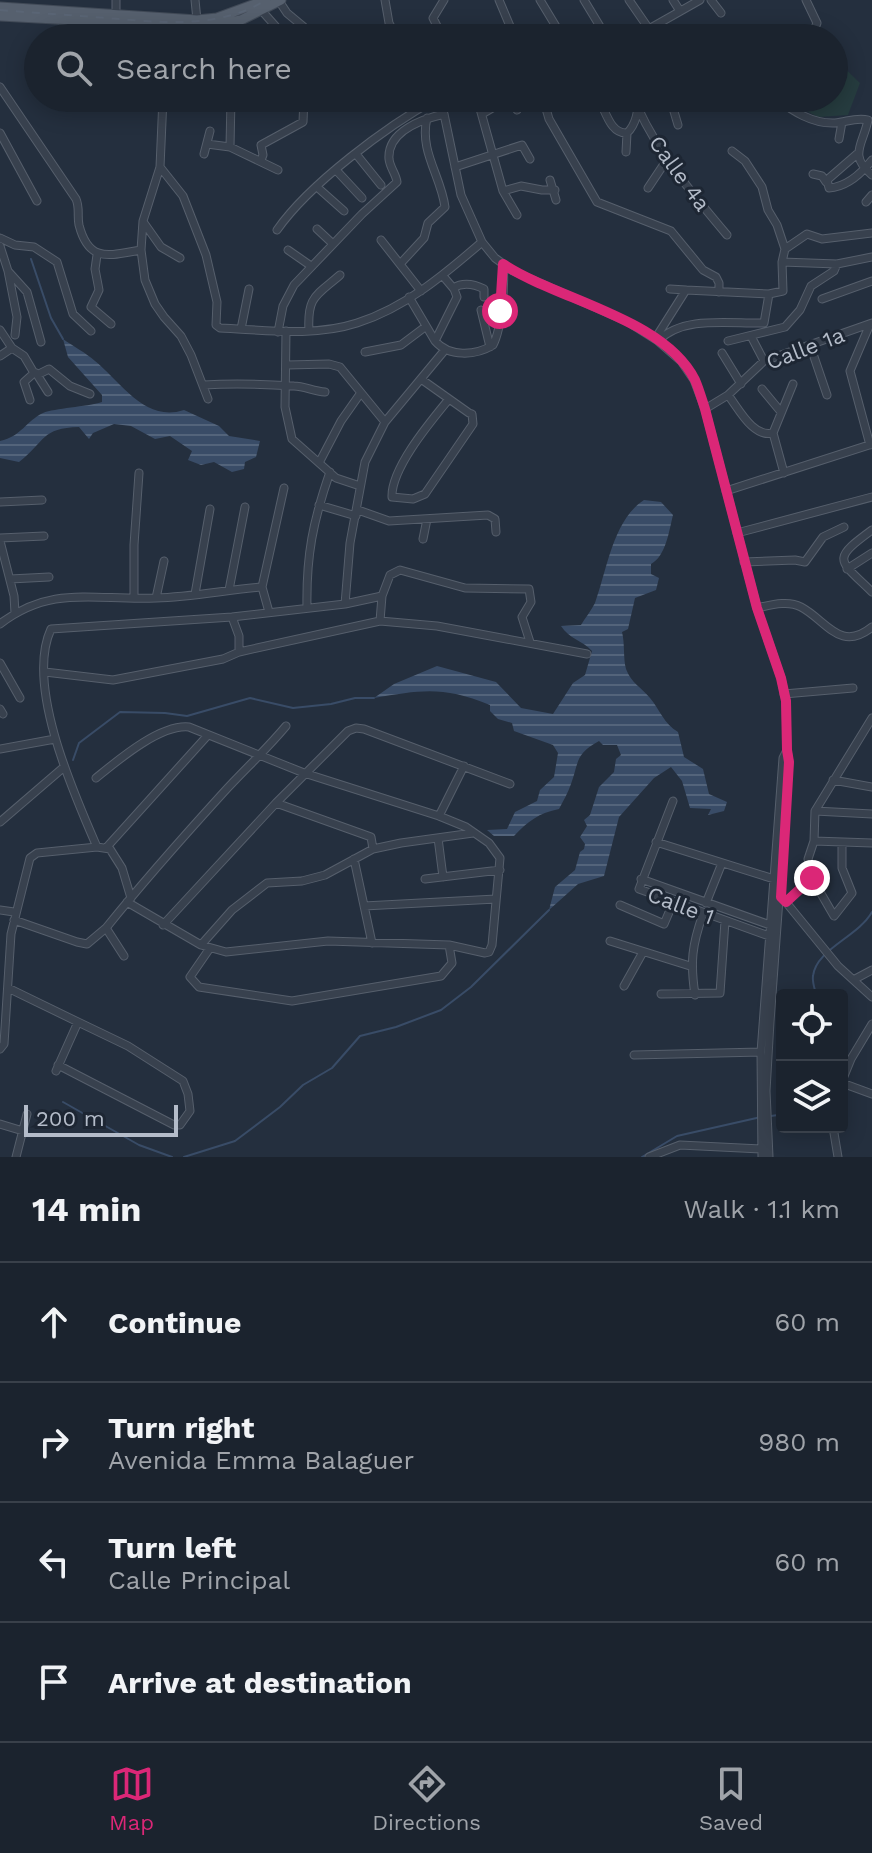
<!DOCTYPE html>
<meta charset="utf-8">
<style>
body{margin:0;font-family:"Work Sans",sans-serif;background:#242b36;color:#f1f3f6}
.controls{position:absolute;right:24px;bottom:24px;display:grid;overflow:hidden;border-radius:8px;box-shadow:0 4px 20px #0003}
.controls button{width:72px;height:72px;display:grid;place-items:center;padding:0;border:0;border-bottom:2px solid #39404a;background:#1b232e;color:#f1f3f6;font:40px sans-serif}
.scale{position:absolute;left:24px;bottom:20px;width:154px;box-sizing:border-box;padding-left:8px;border:4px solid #b4bcc9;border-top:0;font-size:22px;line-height:28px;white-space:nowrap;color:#b4bcc9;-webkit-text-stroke:6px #1d2633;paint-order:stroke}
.stop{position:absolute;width:24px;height:24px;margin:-18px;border:6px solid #db2777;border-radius:50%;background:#fff}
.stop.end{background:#db2777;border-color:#fff;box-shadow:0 2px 8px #0008}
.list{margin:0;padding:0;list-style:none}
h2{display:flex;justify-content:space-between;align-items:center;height:104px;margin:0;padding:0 32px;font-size:34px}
h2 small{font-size:26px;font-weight:400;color:#a0a4aa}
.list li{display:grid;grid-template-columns:52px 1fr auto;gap:24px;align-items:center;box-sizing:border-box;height:120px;padding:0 32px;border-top:2px solid #39404a}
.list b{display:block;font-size:30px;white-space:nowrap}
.list p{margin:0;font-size:26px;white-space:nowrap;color:#a0a4aa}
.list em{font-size:26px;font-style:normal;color:#a0a4aa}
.icon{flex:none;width:44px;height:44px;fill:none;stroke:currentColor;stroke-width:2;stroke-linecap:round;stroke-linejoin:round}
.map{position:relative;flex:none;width:872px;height:1157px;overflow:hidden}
.search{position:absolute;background:#1b232e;box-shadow:0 4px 20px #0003;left:24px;right:24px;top:24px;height:88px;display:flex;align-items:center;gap:20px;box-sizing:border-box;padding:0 28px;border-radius:44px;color:#a0a4aa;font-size:30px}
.sheet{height:584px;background:#1b232e}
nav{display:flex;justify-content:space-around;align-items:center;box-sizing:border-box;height:112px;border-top:2px solid #39404a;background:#1b232e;font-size:22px;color:#a0a4aa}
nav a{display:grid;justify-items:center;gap:4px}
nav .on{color:#db2777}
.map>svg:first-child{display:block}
.garden{fill:#263c3f}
.water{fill:url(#water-rules)}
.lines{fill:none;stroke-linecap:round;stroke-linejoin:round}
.stream{stroke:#394c67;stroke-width:2}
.minor-casing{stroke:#565f6c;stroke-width:9}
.major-casing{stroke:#414a57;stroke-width:11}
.minor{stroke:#38414e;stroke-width:7}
.major{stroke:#56606e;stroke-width:9}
.rail{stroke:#5a6575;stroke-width:2;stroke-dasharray:8 8;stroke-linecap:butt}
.route{stroke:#db2777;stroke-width:10}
.labels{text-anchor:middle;stroke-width:6;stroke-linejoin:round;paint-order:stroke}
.street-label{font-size:22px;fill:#b4bcc9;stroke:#1d2633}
</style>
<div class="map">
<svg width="872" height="1157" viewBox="0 0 872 1157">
<defs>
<pattern id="water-rules" width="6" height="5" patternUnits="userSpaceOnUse" patternTransform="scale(2)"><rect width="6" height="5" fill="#394c67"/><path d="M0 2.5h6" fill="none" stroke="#53647b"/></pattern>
</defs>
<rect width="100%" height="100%" fill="#242f3e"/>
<path class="garden" d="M 834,58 L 860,83 L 848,115 L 818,117 L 786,100 L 786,98 L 834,98 Z"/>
<path class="water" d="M 63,339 C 73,346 86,353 95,361 C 121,382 145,423 184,410 L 219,426 L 229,436 L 260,441 L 256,457 L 245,462 L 244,469 L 232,472 L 214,462 L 201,465 L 188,460 L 192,451 L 170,436 L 155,439 L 131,426 L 114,424 L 93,433 L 89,439 L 79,427 C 41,428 46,441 19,462 L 0,458 L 0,441 C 22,436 26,421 43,413 C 55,408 86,407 102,402 L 102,395 L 68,357 Z
M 644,500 L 661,502 L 673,515 C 669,531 666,556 651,564 L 651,574 L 659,578 L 656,590 L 635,598 L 628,629 L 622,632 C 625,644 623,658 626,669 C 631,683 642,688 650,698 C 660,710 664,724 678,732 L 684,757 L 703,769 L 709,794 L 727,802 L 724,811 L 708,815 L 711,809 L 690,808 L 682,781 L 671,767 L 654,778 L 619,817 L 604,876 L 578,884 L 549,910 L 555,887 L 575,870 L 580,852 L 584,849 L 585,844 L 580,837 L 587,826 L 584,820 L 590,815 L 599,787 L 614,772 L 616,759 L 621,755 L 617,745 L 603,745 L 599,741 C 575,754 579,762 571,784 C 568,793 563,801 559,809 C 539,813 528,821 514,836 L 494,836 L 487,830 L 507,829 L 515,812 L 537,801 L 540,790 L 554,777 L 558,753 L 553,745 L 514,731 L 512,723 L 498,719 L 490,711 L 490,705 C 443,686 422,690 374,698 L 394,684 L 437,666 L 496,682 L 521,708 L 553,714 L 573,683 L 585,675 L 592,651 C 582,640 569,639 561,626 L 581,625 C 585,618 591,611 595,603 C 607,570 613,520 644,500 Z"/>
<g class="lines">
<path class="stream" d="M 31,259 L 51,318 L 63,339
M 73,760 L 79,743 L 120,712 L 165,713 L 187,716 L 250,698 L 293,708 L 331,704 L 355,698 L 374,698
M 816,995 C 815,989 812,982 813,976 C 816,949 858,937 872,912
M 63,1102 L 139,1145 L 172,1157
M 771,1116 L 778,1115 L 782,1109
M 184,1157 L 235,1141 L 280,1107 L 303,1085 L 332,1068 L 360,1036 L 396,1027 L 441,1010 L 471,987 L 549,910
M 642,1157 L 677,1136 L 761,1117"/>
<defs>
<path id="minor" d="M 195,0 L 197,20
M 385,0 L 389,23 L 397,38
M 499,0 L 515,38
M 540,0 L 563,38
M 584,0 L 607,38
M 629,0 L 649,29
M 673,0 L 680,11
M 711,0 L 721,13
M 806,0 L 817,23 L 811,38
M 279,1 L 287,13 L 317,38
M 262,11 L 286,38
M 116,14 L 116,0
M 227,24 L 228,38
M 184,38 L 187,28
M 377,38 L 392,31
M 443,38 L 433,18 L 444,0
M 633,38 L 700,0
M 0,87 L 76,199 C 80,208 77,216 79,225 C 89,264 110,255 141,250
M 163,98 L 160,167 L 143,221 L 141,250 L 145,280 L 155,304 L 164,317 L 181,336 L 191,355 L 208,399
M 436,98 L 444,114 L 461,195 L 482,242 L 495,258 L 513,271 L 628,322 L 658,341 L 681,361 L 694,380 L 705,409 L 757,608 L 781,678 L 786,701 L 787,750 L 789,762 L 770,1022 L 766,1091 L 769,1157
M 477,98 L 503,191 L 517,215
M 543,98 L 549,119 L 597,202 L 671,231 L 703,270 L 716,277 L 719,283 L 719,292
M 598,98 C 606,111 610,134 627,133
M 670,98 L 678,125
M 775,98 C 793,111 812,124 835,123 C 847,122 856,117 868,120 C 863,145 848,155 872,175
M 438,104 L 454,98
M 638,108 C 659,154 694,196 727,235
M 482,114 L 506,100 L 511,101 L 517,110
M 0,133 L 37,201
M 627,133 C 636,125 639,109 638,98
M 839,139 L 842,122
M 207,144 L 230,147 L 278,170
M 230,147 L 231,98
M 732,151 L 745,161 L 762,187 L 768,210 L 777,225 L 785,249
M 626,152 L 627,133
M 204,154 L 210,131
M 356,154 L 381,185
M 857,154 L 827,180 L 829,188 C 847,187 861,174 872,160
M 261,160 L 263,155 L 261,145 L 303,122 L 304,98
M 160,167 L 183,196 L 206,255 L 217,302 L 216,325 L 220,328 C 265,330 314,337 357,323 C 405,308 445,274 482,242
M 455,167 L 522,145 L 530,159
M 336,170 L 362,198
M 813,174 L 822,176 L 826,182
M 550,180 L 556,200
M 317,187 L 344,211
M 648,188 L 668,158
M 503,191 L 521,186 L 542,190 L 555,190
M 866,202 L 872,195
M 144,223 L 161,247 L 180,258
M 317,229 L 333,244
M 277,230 C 309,184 387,126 436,99
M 0,238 L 15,245 L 34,247 L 57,262 L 73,314 L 91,331
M 381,240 L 421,291
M 0,246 L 8,271 L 27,292 L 41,342
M 785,249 L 807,234 L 822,239 L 872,233
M 288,250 L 311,266
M 97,255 L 95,269 L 99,290 L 91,307 L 111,324
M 782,262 L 837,264 L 872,257
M 401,263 L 424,238 L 428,223 L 445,207 C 441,176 419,151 427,118
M 8,271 L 17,317 L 15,335
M 453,288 C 463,282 474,284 484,289 L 484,297
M 670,289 L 686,290
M 409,297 L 435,341 L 457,297 L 454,289 L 443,276
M 822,299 L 872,281
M 481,310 L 490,347
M 241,329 L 249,289
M 0,330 L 12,348 L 0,356
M 286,331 L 285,407 L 292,439 L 336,478 L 360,486
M 309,331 C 307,296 316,296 340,275
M 278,332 L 283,306 L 294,285 L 362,214 L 397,182 C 396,174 390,168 389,159 C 387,131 423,119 444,114
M 655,339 L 686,290 L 769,294 L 783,291 L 782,262 L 785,249
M 753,340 L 764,361
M 435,341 C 449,357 475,356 493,345 C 502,328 505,284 503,264
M 658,341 C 683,315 731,324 764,323 L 769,294
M 728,341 L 785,327 L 800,310 L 811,286 L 834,271 L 837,264
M 810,345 L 827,395
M 12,348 L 24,356 L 34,373 L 24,382 L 30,400
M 365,352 L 401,345 L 425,327
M 722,353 L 741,384
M 287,365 L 329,364 L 340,367 L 385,422
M 36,373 L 48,392
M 39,374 L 49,369 L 70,386 L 90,394
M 421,379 L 469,413 L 472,414 L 473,424 L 425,494 L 413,499 L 392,497 C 391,468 431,421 449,399
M 204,385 C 234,383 263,384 294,386 C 304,386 313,391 325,392
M 762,389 L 781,412
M 728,395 C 739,409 753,438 773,433
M 705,409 L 728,395 L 764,361 L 872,323
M 870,445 L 850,371 L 870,324
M 319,463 L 341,421 L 360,394
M 784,473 L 773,433 L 793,384
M 726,491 L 872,444
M 0,502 L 42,500
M 319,505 L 356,516
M 358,510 L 389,521 L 488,515 L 495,519 L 496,532
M 872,530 C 831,560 838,559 872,592
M 737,533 L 872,497
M 0,538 L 44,536
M 423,539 L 427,519
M 0,541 L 14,596 L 15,613
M 744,562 L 795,560 L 805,562 L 823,537 L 844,527
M 847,569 L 872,553
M 10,579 L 49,577
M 262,587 L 284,488
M 229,590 L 245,507
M 195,594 L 210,509
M 134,598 L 134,545 L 139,473
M 156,598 L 164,561
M 345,604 L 350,543 L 365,462 L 385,422 L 444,351
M 307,608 C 306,556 313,521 330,472
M 757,608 C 771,605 788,600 801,607 C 826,620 840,653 872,627
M 0,624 C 52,584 96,601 156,598 C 191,597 226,590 262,587 L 269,612
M 530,642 L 522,617 L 531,602 L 529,589 L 465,588 L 400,570 L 390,575 L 382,596 L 380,621 L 437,626 L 587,654
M 239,652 L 380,621
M 0,663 L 20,698
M 45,672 L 113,680 L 223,659 L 239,652 L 239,636 L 232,617
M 784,694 L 853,688
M 0,709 L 3,714
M 0,749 L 55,739
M 96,778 C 117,761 160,724 189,727 L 304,773 L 439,816 L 466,827 L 489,843 L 500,858 L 492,945 L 489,952 L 485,953 L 449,945 L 328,941 L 226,952 L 201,945 L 127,902
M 833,780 L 872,787
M 673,801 L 639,889 L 769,936
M 276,803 L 371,837 L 373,849
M 815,811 L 872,814
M 439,816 L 464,766
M 0,822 L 64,767
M 438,838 L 443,877
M 814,841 L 872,843
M 656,842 L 774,879
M 97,847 C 74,794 25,685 51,629 L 232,617 L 345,604 L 382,596
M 106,848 L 208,735
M 354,859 L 372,943
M 812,878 L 834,916 L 852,893 L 842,868 L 842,842
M 425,879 L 500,870
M 641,879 L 770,925
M 785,901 L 838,966 L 872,997
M 786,902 L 812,878 L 808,859 L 814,841 L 815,811 L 872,718
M 706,903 L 722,863
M 620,905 L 664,924 L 673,903
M 364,906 L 496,899
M 0,910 L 14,912
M 14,920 L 77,942 L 87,944 L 106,928 C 143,882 183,837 223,793 C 244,770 266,750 286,726
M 163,925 L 276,803 L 348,731 L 356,728 L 364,729 L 510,784
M 106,928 L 124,956
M 610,941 L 690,966
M 201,945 L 232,910 L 267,883 L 302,881 L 325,875 L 373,849 L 401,843 L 473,833
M 210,948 L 190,977 L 199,987 L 292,1001 L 441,976 L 452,963 L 449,945
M 855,979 L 872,970
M 624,986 L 643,952
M 8,988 L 78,1022 L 56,1071
M 661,994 L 720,993 L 725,921
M 695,995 C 690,962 692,945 703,914
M 0,1049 L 4,1044 L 11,934 L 30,858 L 37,853 L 97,847 L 110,849 L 122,868 L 131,898
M 634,1055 L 761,1052
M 58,1065 L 174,1125 L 180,1125 L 190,1111 L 188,1094 L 183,1081 L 128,1046 L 78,1022
M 842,1081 L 851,1059 L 872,1024
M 842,1083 L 872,1094
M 0,1124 L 23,1131
M 833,1127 L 838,1157
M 16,1157 L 27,1114
M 649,1157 L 680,1145 L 761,1149
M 762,1157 L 761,1052 L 783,758 L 787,750"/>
<path id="major" d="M 0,7 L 197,20 L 217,18 L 266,0
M 0,16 L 203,27 L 241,20 L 281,0"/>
</defs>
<use href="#minor" class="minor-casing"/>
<use href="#major" class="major-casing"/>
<use href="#minor" class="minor"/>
<use href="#major" class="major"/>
<path class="rail" d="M 0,10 C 35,13 71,15 106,18 C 159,22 218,30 266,0"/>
</g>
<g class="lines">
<path class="route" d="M 500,311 L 503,264 C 557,300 664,318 695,380 C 699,389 702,400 705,409 L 757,608 L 781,678 L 786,701 L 787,750 L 789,762 L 781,897 L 786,902 L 812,878"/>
</g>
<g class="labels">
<g class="street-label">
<text transform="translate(680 173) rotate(54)" y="8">Calle 4a</text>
<text transform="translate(805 348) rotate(-21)" y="8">Calle 1a</text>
<text transform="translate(681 905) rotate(21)" y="8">Calle 1</text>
</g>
</g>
</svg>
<div class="controls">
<button><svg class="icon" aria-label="locate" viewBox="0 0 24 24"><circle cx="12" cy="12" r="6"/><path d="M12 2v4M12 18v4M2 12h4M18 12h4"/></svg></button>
<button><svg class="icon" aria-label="layers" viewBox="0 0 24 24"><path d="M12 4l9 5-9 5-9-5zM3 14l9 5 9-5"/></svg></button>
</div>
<div class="scale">200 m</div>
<div class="stop" style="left:500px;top:311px"></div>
<div class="stop end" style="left:812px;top:878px"></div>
<div class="search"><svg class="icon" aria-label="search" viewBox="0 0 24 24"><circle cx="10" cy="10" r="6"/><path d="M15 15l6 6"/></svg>Search here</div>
</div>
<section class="sheet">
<h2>14 min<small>Walk · 1.1 km</small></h2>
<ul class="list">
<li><svg class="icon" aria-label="ahead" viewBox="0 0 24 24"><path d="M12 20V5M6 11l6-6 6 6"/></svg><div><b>Continue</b></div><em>60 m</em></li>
<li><svg class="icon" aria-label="right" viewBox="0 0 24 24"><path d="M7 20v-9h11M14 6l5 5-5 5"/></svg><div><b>Turn right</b><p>Avenida Emma Balaguer</p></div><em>980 m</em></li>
<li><svg class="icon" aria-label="left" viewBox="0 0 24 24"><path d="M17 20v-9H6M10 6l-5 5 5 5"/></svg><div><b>Turn left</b><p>Calle Principal</p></div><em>60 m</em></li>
<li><svg class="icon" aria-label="arrive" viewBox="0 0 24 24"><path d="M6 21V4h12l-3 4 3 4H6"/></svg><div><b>Arrive at destination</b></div></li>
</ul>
</section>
<nav>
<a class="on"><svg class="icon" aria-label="map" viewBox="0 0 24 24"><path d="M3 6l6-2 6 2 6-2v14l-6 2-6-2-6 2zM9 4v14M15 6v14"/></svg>Map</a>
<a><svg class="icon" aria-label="directions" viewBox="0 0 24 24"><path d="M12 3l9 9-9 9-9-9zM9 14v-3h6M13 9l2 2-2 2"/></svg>Directions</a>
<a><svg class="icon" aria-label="saved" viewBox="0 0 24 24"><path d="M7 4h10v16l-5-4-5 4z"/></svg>Saved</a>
</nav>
